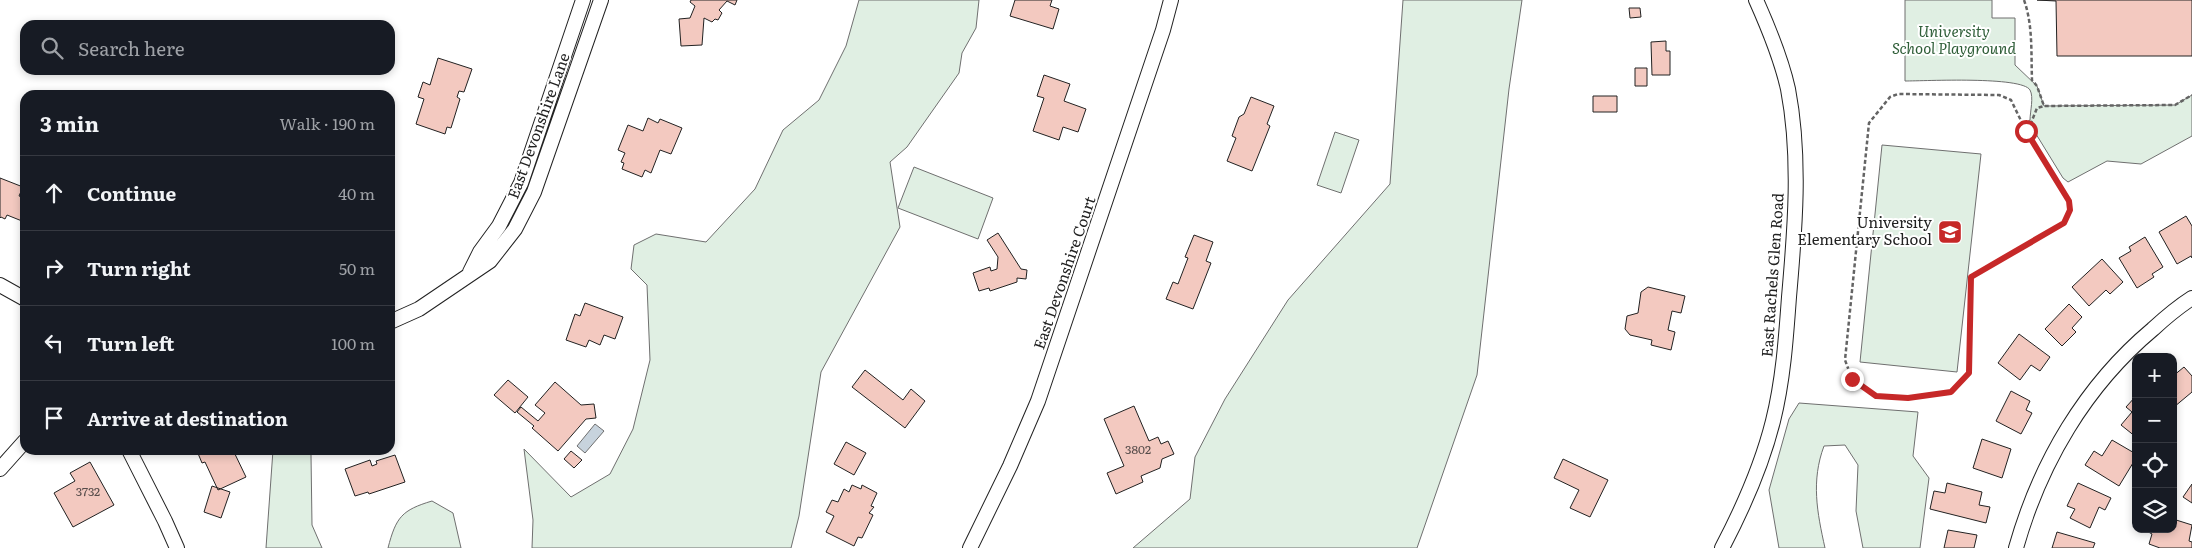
<!DOCTYPE html>
<meta charset="utf-8">
<style>
body{margin:0;font-family:Literata,serif;background:#20242c;color:#f1f3f6}
.controls{position:absolute;right:15px;bottom:15px;display:grid;overflow:hidden;border-radius:10px;box-shadow:0 2px 8px #0003}
.controls button{width:45px;height:45px;display:grid;place-items:center;padding:0;border:0;border-bottom:1px solid #363941;background:#171b24;color:#f1f3f6;font:25px sans-serif}
.stop{position:absolute;width:15px;height:15px;margin:-11px;border:4px solid #c62828;border-radius:50%;background:#fff}
.stop.end{background:#c62828;border-color:#fff;box-shadow:0 1px 5px #0008}
.list{margin:0;padding:0;list-style:none}
h2{display:flex;justify-content:space-between;align-items:center;height:65px;margin:0;padding:0 20px;font-size:21px}
h2 small{font-size:16px;font-weight:400;color:#9ea1a6}
.list li{display:grid;grid-template-columns:32px 1fr auto;gap:15px;align-items:center;box-sizing:border-box;height:75px;padding:0 20px;border-top:1px solid #363941}
.list b{display:block;font-size:19px;white-space:nowrap}
.list em{font-size:16px;font-style:normal;color:#9ea1a6}
.icon{flex:none;width:28px;height:28px;fill:none;stroke:currentColor;stroke-width:2;stroke-linecap:round;stroke-linejoin:round}
.map{position:relative;flex:none;width:2192px;height:548px;overflow:hidden}
.search{position:absolute;background:#171b24;box-shadow:0 2px 8px #0003;left:20px;top:20px;width:375px;height:55px;display:flex;align-items:center;gap:12px;box-sizing:border-box;padding:0 18px;border-radius:15px;color:#9ea1a6;font-size:19px}
.panel{position:absolute;background:#171b24;box-shadow:0 2px 8px #0003;left:20px;top:90px;width:375px;height:365px;border-radius:15px}
.map>svg:first-child{display:block}
.green{fill:#e0efe3;stroke:#6f6f6f}
.water{fill:#c7d3dd;stroke:#6f6f6f}
.building{fill:#f3c9c0;stroke:#222}
.lines{fill:none;stroke-linecap:round;stroke-linejoin:round}
.minor-casing{stroke:#222;stroke-width:16}
.path{stroke:#646464;stroke-width:2.5;stroke-dasharray:4 2.5;stroke-linecap:butt}
.minor{stroke:#fff;stroke-width:14}
.route{stroke:#c62828;stroke-width:6}
.labels{text-anchor:middle;stroke-width:4;stroke-linejoin:round;paint-order:stroke}
.number-label{font-size:12px;fill:#564c4a}
.park-label{font-size:15px;font-style:italic;fill:#2f5e38;stroke:#fff}
.street-label{font-size:15px;fill:#222;stroke:#fff}
.poi-label{font-size:15px;fill:#222;stroke:#fff;text-anchor:end}
</style>
<div class="map">
<svg width="2192" height="548" viewBox="0 0 2192 548">
<rect width="100%" height="100%" fill="#fff"/>
<path class="green" d="M 859,0 L 979,0 L 976,28 L 962,53 L 959,73 L 907,147 L 890,162 L 900,227 L 821,372 L 799,516 L 791,548 L 532,548 L 533,520 L 524,449 L 571,497 L 610,474 L 633,429 L 650,360 L 647,285 L 631,269 L 634,245 L 656,234 L 706,242 L 755,189 L 783,130 L 819,100 L 846,46 Z
M 1403,0 L 1522,0 L 1509,89 L 1477,375 L 1417,548 L 1133,548 L 1190,499 L 1195,457 L 1225,399 L 1288,300 L 1390,184 Z
M 1905,0 L 1992,0 L 1992,18 L 2015,18 L 2015,65 L 2037,86 L 2044,106 L 2175,105 L 2192,95 L 2192,136 L 2141,164 L 2107,161 L 2068,182 L 2063,178 L 2036,134 L 2032,133 L 2025,123 L 2030,120 C 2030,112 2034,97 2030,90 C 2022,76 1925,81 1905,81 Z
M 1335,132 L 1359,140 L 1341,193 L 1317,185 Z
M 1882,145 L 1981,154 L 1957,372 L 1860,362 Z
M 914,167 L 993,198 L 978,239 L 898,208 Z
M 1799,403 L 1918,412 L 1913,456 L 1929,478 L 1920,548 L 1863,548 L 1856,511 L 1858,465 L 1845,445 L 1824,446 C 1811,481 1817,512 1825,548 L 1779,548 L 1769,490 L 1789,419 Z
M 273,450 L 309,450 L 311,455 L 312,525 L 322,548 L 266,548 Z
M 432,501 L 453,513 L 461,548 L 388,548 C 396,517 402,510 432,501 Z"/>
<path class="water" d="M 595,424 L 604,431 L 585,453 L 577,446 Z"/>
<path class="building" d="M 691,0 L 737,0 L 735,5 L 727,1 L 719,10 L 722,13 L 718,20 L 715,19 L 712,22 L 704,18 L 702,45 L 681,46 L 679,19 L 690,18 L 695,6 L 690,2 Z
M 1015,0 L 1052,0 L 1050,6 L 1059,9 L 1053,29 L 1010,16 Z
M 2037,0 L 2192,0 L 2192,56 L 2057,56 L 2056,1 Z
M 1629,8 L 1640,8 L 1641,17 L 1630,18 Z
M 1666,41 L 1666,51 L 1670,51 L 1670,75 L 1652,75 L 1651,42 Z
M 438,58 L 472,69 L 464,92 L 459,91 L 457,97 L 460,99 L 451,128 L 447,127 L 445,134 L 416,124 L 424,99 L 418,97 L 423,82 L 430,85 Z
M 1635,68 L 1647,68 L 1647,86 L 1635,86 Z
M 1044,75 L 1070,84 L 1064,101 L 1086,109 L 1078,132 L 1063,127 L 1059,140 L 1033,131 L 1044,98 L 1037,96 Z
M 1593,96 L 1617,96 L 1617,112 L 1593,112 Z
M 1251,97 L 1274,106 L 1267,124 L 1270,126 L 1252,171 L 1227,161 L 1236,138 L 1232,136 L 1239,117 L 1244,114 Z
M 648,118 L 658,123 L 660,119 L 682,128 L 671,154 L 660,150 L 651,173 L 645,170 L 642,177 L 622,169 L 624,163 L 621,162 L 625,153 L 618,150 L 628,125 L 643,131 Z
M 0,178 L 23,187 L 19,196 L 25,198 L 25,215 L 22,221 L 7,215 L 5,219 L 1,217 L 0,218 Z
M 2186,216 L 2192,226 L 2192,258 L 2191,256 L 2177,264 L 2159,232 Z
M 998,233 L 1021,269 L 1027,270 L 1026,279 L 1017,278 L 1017,282 L 990,291 L 989,288 L 979,291 L 973,273 L 990,267 L 991,271 L 997,269 L 998,257 L 987,240 Z
M 1194,235 L 1213,242 L 1206,261 L 1211,263 L 1193,309 L 1166,299 L 1173,282 L 1178,284 L 1188,258 L 1185,257 Z
M 2145,237 L 2163,267 L 2152,274 L 2154,277 L 2137,288 L 2119,258 L 2131,251 L 2129,247 Z
M 2102,259 L 2123,282 L 2110,294 L 2106,290 L 2089,306 L 2072,287 Z
M 1648,287 L 1685,296 L 1681,313 L 1672,311 L 1668,330 L 1675,332 L 1671,350 L 1651,345 L 1652,340 L 1630,335 L 1625,329 L 1627,316 L 1638,313 L 1641,292 Z
M 585,303 L 623,317 L 615,339 L 604,335 L 600,345 L 589,340 L 586,347 L 566,340 L 575,314 L 580,316 Z
M 2069,304 L 2082,317 L 2072,328 L 2076,332 L 2062,346 L 2045,329 Z
M 2019,334 L 2050,357 L 2040,371 L 2031,365 L 2020,380 L 1998,363 Z
M 2184,367 L 2192,376 L 2192,392 L 2174,407 L 2173,376 Z
M 865,370 L 903,400 L 911,389 L 925,401 L 905,428 L 852,387 Z
M 508,380 L 528,397 L 515,413 L 494,395 Z
M 555,382 L 581,405 L 594,404 L 596,418 L 586,419 L 558,451 L 532,428 L 534,426 L 517,412 L 521,407 L 538,421 L 545,413 L 535,405 Z
M 2011,391 L 2030,401 L 2026,410 L 2032,413 L 2021,434 L 1996,421 Z
M 2136,396 L 2136,437 L 2121,425 L 2132,412 L 2126,407 Z
M 1134,406 L 1149,441 L 1158,437 L 1161,444 L 1168,441 L 1174,454 L 1162,459 L 1160,468 L 1141,476 L 1143,482 L 1116,494 L 1107,473 L 1124,466 L 1104,419 Z
M 1982,439 L 2011,449 L 2002,478 L 1973,468 Z
M 2112,440 L 2136,454 L 2136,458 L 2119,486 L 2085,465 L 2094,451 L 2102,456 Z
M 846,442 L 866,453 L 854,475 L 834,464 Z
M 199,450 L 233,450 L 246,477 L 218,490 L 205,462 L 202,463 L 197,451 Z
M 571,451 L 582,460 L 574,468 L 564,459 Z
M 395,455 L 405,482 L 369,494 L 368,492 L 355,496 L 345,469 L 370,460 L 372,466 L 377,464 L 376,461 Z
M 1563,459 L 1608,480 L 1590,517 L 1570,508 L 1579,490 L 1554,478 Z
M 90,462 L 114,505 L 73,527 L 54,493 L 75,481 L 70,473 Z
M 1947,483 L 1982,492 L 1979,505 L 1990,507 L 1986,523 L 1930,509 L 1934,491 L 1945,493 Z
M 2078,483 L 2111,498 L 2105,510 L 2099,507 L 2090,528 L 2070,518 L 2075,509 L 2067,506 Z
M 2192,484 L 2192,503 L 2183,497 Z
M 852,485 L 861,489 L 862,485 L 877,493 L 871,506 L 874,507 L 869,513 L 873,515 L 862,538 L 858,537 L 854,546 L 826,532 L 834,516 L 826,512 L 832,500 L 838,502 L 844,489 L 849,492 Z
M 212,486 L 230,492 L 221,518 L 204,512 Z
M 2173,519 L 2192,525 L 2189,541 L 2192,542 L 2192,548 L 2160,548 L 2149,544 L 2152,534 L 2143,529 L 2173,529 Z
M 1948,530 L 1977,535 L 1974,548 L 1944,548 Z
M 2057,532 L 2095,543 L 2093,548 L 2052,548 Z"/>
<g class="lines">
<defs>
<path id="minor" d="M 470,272 L 480,252 L 499,226 L 521,183 L 583,0
M 0,285 L 25,299
M 390,322 L 419,309 L 490,261 L 515,229 L 534,192 L 601,0
M 129,450 L 165,521 L 177,548
M 0,469 L 25,441
M 970,548 L 1010,466 L 1038,401 L 1163,30 L 1171,0
M 1722,548 C 1743,508 1762,465 1773,421 C 1783,381 1786,339 1789,297 C 1795,229 1801,157 1788,89 C 1781,58 1769,29 1756,0
M 2016,548 C 2040,463 2085,386 2153,329 C 2165,318 2178,307 2192,298"/>
</defs>
<use href="#minor" class="minor-casing"/>
<path class="path" d="M 2024,0 C 2033,25 2031,53 2032,80 L 2037,86 L 2044,106 L 2175,105 L 2192,95
M 2026,131 L 2011,100 L 1999,95 L 1898,94 L 1890,97 L 1869,123 L 1845,360 L 1852,379 L 1876,396 L 1908,398 L 1951,392 L 1969,373 L 1971,277 L 2064,223 L 2070,210 L 2069,201 L 2026,131 L 2029,128 L 2037,108 L 2044,106"/>
<use href="#minor" class="minor"/>
</g>
<g class="lines">
<path class="route" d="M 1852,379 L 1876,396 L 1908,398 L 1951,392 L 1969,373 L 1971,277 L 2064,223 L 2070,210 L 2069,201 L 2026,131"/>
</g>
<defs>
<symbol id="school-square" viewBox="-11 -11 22 22"><rect x="-9" y="-9" width="18" height="18" rx="4" fill="#c62828" stroke="#fff"/><path d="M0-5L7-2L0 1L-7-2ZM-4 1L0 2.5L4 1V4Q0 6-4 4Z" fill="#fff"/></symbol>
</defs>
<g fill-rule="evenodd">
<use href="#school-square" x="1936" y="218" width="28" height="28"/>
</g>
<g class="labels">
<g class="number-label">
<text x="1138" y="454">3802</text>
<text x="88" y="496">3732</text>
</g>
<g class="park-label">
<text x="1954" y="37">University<tspan x="1954" dy="17">School Playground</tspan></text>
</g>
<g class="street-label">
<text transform="translate(539 126) rotate(-70)" y="5">East Devonshire Lane</text>
<text transform="translate(1065 273) rotate(-71)" y="5">East Devonshire Court</text>
<text transform="translate(1773 275) rotate(-86)" y="5">East Rachels Glen Road</text>
</g>
<g class="poi-label">
<text x="1932" y="228">University<tspan x="1932" dy="17">Elementary School</tspan></text>
</g>
</g>
</svg>
<div class="controls">
<button>+</button>
<button>−</button>
<button><svg class="icon" aria-label="locate" viewBox="0 0 24 24"><circle cx="12" cy="12" r="6"/><path d="M12 2v4M12 18v4M2 12h4M18 12h4"/></svg></button>
<button><svg class="icon" aria-label="layers" viewBox="0 0 24 24"><path d="M12 4l9 5-9 5-9-5zM3 14l9 5 9-5"/></svg></button>
</div>
<div class="stop" style="left:2026px;top:131px"></div>
<div class="stop end" style="left:1852px;top:379px"></div>
<div class="search"><svg class="icon" aria-label="search" viewBox="0 0 24 24"><circle cx="10" cy="10" r="6"/><path d="M15 15l6 6"/></svg>Search here</div>
<section class="panel">
<h2>3 min<small>Walk · 190 m</small></h2>
<ul class="list">
<li><svg class="icon" aria-label="ahead" viewBox="0 0 24 24"><path d="M12 20V5M6 11l6-6 6 6"/></svg><div><b>Continue</b></div><em>40 m</em></li>
<li><svg class="icon" aria-label="right" viewBox="0 0 24 24"><path d="M7 20v-9h11M14 6l5 5-5 5"/></svg><div><b>Turn right</b></div><em>50 m</em></li>
<li><svg class="icon" aria-label="left" viewBox="0 0 24 24"><path d="M17 20v-9H6M10 6l-5 5 5 5"/></svg><div><b>Turn left</b></div><em>100 m</em></li>
<li><svg class="icon" aria-label="arrive" viewBox="0 0 24 24"><path d="M6 21V4h12l-3 4 3 4H6"/></svg><div><b>Arrive at destination</b></div></li>
</ul>
</section>
</div>
